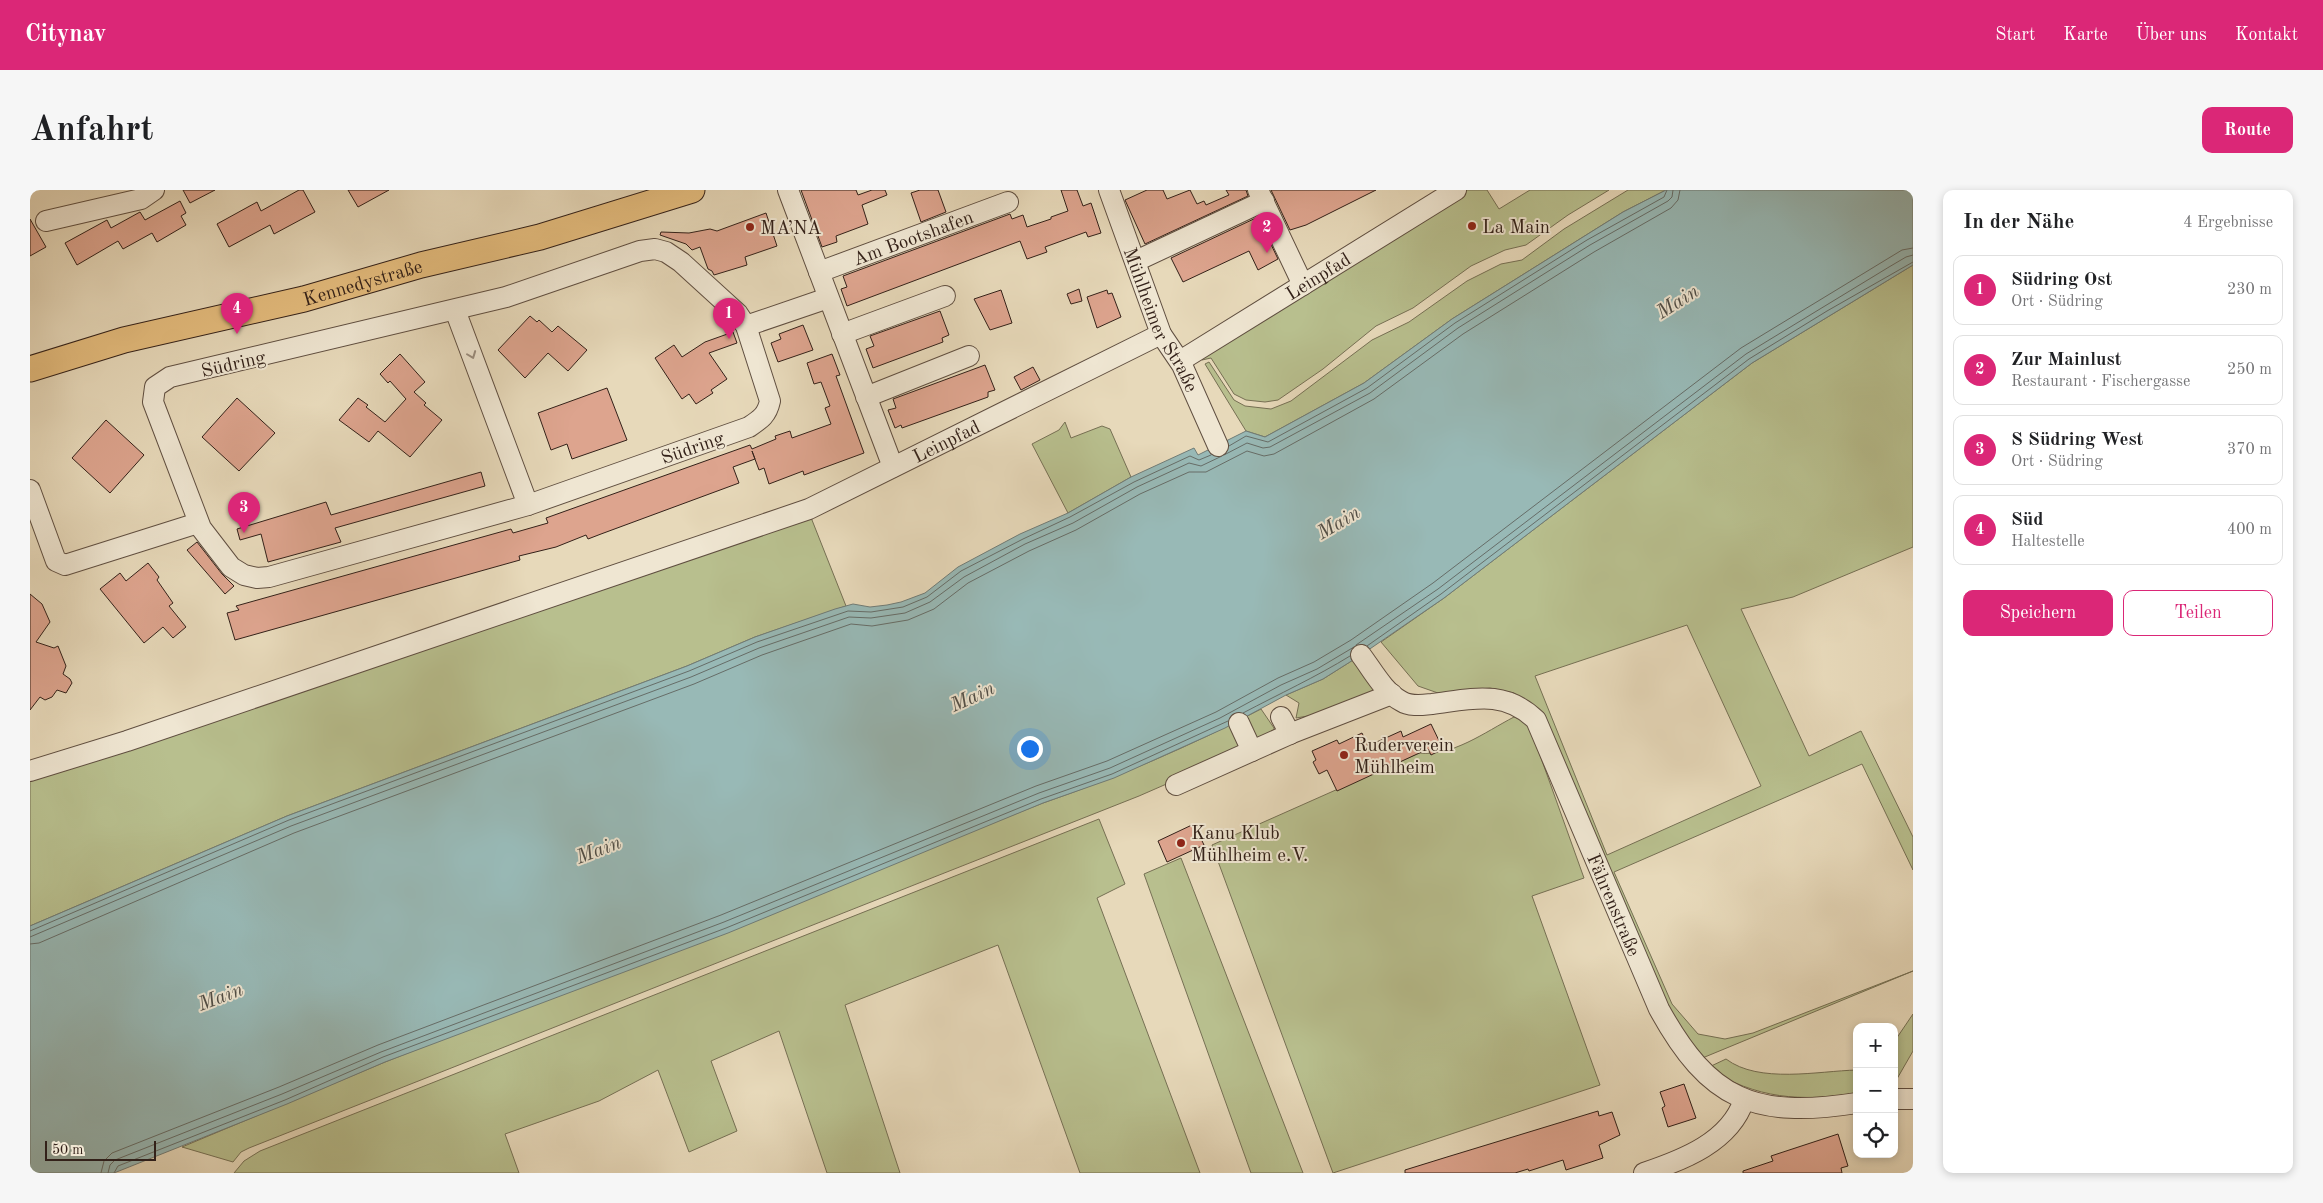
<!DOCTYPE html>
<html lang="de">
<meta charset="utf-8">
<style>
body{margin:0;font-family:"Old Standard TT",serif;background:#f6f6f6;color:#202124}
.controls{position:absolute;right:15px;bottom:15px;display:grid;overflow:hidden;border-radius:10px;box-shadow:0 2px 8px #0003}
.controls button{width:45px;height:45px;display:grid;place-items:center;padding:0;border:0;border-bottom:1px solid #e0e0e0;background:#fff;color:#202124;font:25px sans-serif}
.scale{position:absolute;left:15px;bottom:12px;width:111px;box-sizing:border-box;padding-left:5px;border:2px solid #332119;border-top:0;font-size:14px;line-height:18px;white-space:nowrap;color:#332119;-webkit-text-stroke:4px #efe6d2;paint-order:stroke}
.you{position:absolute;left:999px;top:558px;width:18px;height:18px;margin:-12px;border:4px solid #fff;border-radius:50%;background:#1a73e8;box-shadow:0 0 0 8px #1a73e833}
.badge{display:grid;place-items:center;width:32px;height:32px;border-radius:50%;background:#db2777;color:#fff;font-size:16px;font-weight:700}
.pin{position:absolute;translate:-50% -41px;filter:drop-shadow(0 1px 2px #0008)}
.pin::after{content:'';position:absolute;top:26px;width:18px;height:15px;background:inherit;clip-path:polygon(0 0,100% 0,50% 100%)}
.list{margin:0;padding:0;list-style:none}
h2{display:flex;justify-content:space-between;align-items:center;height:65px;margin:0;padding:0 20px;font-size:21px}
h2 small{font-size:16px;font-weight:400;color:#757577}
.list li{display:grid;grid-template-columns:32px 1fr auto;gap:15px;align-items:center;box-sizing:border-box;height:70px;margin:0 10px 10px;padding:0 10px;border:1px solid #e0e0e0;border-radius:10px}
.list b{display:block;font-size:19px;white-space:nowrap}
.list p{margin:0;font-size:16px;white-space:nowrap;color:#757577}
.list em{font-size:16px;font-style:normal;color:#757577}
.actions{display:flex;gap:10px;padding:15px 20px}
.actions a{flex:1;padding:11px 0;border:1px solid #db2777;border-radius:10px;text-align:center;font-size:18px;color:#db2777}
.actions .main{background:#db2777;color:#fff}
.icon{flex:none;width:28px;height:28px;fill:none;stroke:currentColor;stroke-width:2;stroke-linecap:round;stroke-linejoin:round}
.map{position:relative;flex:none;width:1883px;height:983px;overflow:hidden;border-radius:10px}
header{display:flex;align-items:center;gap:30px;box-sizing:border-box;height:70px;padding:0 25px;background:#db2777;color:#fff}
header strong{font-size:24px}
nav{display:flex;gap:28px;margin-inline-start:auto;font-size:18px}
.intro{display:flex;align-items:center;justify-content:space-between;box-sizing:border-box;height:120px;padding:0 30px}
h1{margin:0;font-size:35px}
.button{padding:12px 22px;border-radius:10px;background:#db2777;color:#fff;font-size:18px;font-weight:700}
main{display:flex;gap:30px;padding:0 30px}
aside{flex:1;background:#fff;border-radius:10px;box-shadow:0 2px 8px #0003}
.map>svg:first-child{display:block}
.green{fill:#b8bf8e;stroke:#767054;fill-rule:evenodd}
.water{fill:#98b9b6;stroke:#707c77}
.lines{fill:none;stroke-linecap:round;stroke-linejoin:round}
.shore{stroke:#666d68;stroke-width:1}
.building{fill:#dda48e;stroke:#332119}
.minor-casing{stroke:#604f41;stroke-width:22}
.major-casing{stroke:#332119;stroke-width:27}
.minor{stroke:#efe6d2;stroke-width:20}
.major{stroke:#e4bc7d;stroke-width:25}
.oneway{stroke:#9a8d7f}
.poi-dot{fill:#8f2418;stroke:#efe6d2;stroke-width:2}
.labels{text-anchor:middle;stroke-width:4;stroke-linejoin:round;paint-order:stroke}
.poi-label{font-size:19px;fill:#332119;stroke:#efe6d2;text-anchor:start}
.street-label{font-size:19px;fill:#332119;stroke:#efe6d2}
.water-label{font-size:20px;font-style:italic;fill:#514f48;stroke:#efe6d2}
</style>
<header>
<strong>Citynav</strong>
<nav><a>Start</a><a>Karte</a><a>Über uns</a><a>Kontakt</a></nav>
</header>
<div class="intro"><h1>Anfahrt</h1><a class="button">Route</a></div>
<main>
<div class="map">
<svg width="1883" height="983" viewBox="0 0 1883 983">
<rect width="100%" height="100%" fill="#e7d9ba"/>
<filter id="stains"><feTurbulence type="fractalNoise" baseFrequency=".004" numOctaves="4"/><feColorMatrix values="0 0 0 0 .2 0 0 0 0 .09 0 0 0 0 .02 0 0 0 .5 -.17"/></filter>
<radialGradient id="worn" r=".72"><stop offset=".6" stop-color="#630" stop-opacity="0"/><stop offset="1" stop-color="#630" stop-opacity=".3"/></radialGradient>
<path class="green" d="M 1436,0 L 1457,0 L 1469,19 L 1500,0 L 1579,0 L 1538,25 L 1496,55 L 1475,60 L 1441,76 L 1383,118 L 1346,136 L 1293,179 L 1248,210 L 1235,212 L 1216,210 L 1204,204 L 1181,168 L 1172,170 L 1166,165 Z
M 1598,0 L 1636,0 L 1593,22 L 1422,129 L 1334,193 L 1235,247 L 1216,241 L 1175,174 L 1179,172 L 1204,210 L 1215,216 L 1241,219 L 1261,211 L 1342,150 L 1379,132 L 1437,91 L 1471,74 L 1492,70 L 1534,39 Z
M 1883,75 L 1883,357 L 1763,407 L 1711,419 L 1779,566 L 1831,541 L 1883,647 L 1883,680 L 1832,574 L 1584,682 L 1642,814 L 1668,844 L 1695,849 L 1723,843 L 1883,781 L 1670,869 L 1640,826 L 1510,522 L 1484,503 L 1460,498 L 1408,503 L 1388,496 L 1351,452 L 1414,408 L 1722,173 ZM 1657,435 L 1731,596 L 1577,665 L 1505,486 Z
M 1035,232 L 1041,248 L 1072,236 L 1080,239 L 1101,287 L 1038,323 L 1002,254 L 1029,240 Z
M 780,325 L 816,416 L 725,447 L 657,476 L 257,626 L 0,736 L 0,586 Z
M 1323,470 L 1351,504 L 1308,521 L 1266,528 L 1269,513 L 1256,505 L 1293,489 Z
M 1231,519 L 1244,538 L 1244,547 L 1109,606 L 219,958 L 211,962 L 203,972 L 152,957 L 355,872 L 1013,613 C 1088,587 1161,556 1231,519 Z
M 1484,527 L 1495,531 L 1501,540 L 1554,688 L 1502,706 L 1570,895 L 1303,983 L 1182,655 L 1389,563 C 1422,567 1455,542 1484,527 Z
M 1069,629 L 1095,694 L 1067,708 L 1170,983 L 1050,983 L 968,755 L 815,815 L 870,983 L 797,983 L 749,841 L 681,871 L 707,941 L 659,962 L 628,880 L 569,911 L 475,944 L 489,983 L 204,983 L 214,971 L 230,961 Z
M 1151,668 L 1273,983 L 1221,983 L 1114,684 Z
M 1883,824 L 1883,861 L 1864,894 L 1864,852 Z
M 1696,869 C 1729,894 1788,881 1827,880 L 1827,903 C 1770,912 1727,909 1677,878 Z"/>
<path class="water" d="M 1636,0 L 1883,0 L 1883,75 L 1722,173 L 1414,408 L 1331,465 L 1293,489 L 1256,505 L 1195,538 L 1084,588 L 1013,613 L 698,743 L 355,872 L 257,914 L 84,983 L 0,983 L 0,736 L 257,626 L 657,476 L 725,447 L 805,419 L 823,414 L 840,417 L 857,415 L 871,412 L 895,403 L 928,377 L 990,344 L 1038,323 L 1101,287 L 1164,258 L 1168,265 L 1216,241 L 1235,247 L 1334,193 L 1422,129 L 1593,22 Z"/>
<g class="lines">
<path class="shore" d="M 1199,256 L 1216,246 L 1238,252 L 1337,198 L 1425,133 L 1557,50 L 1634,7 L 1637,0
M 1194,265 L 1217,253 L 1233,258 L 1240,257 L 1340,203 L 1428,138 L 1560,55 L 1638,11 L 1642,7 L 1643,0
M 1326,455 L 1408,399 L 1716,164 L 1859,77 L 1876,67 L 1883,65
M 1337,456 L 1411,404 L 1719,169 L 1797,121 L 1883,72
M 1213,523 C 1249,504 1286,487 1320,466
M 0,741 L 259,630 L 659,481 L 727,452 L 818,421 L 841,422 L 873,417 L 897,407 L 931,381 L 993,349 L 1040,327 L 1104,292 L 1160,266 L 1169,270 L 1181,265
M 0,747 L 261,636 L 661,487 L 729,458 L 819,427 L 841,428 L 875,423 L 900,412 L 934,387 L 995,354 L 1043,333 L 1107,297 L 1159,273 L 1171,276 L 1192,266
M 0,754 L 9,753 L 264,643 L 664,494 L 732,465 L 821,434 L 842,436 L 878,430 L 904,419 L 938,393 L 999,361 L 1046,340 L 1110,304 L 1159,282 L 1176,282 L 1217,261 L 1234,266 L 1244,264 L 1344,209 L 1433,144 L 1564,62 L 1641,18 L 1648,10 L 1650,0
M 71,983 L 74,971 L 82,963 L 249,897 L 348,855 L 691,725 L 1006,596 L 1077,571 L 1186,522 L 1248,488 L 1284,472 L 1321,450 L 1403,393 L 1711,158 L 1872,60 L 1883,58
M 78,983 L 80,975 L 85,970 L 252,904 L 351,862 L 694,732 L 1009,603 L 1080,578 L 1190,528 L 1251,495 L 1287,479 L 1324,457
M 84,983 L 88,976 L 255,910 L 353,867 L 696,738 L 1011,609 L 1082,584 L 1198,531"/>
</g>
<path class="building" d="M 153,0 L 185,0 L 160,13 Z
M 269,0 L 273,0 L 285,22 L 244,44 L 240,35 L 199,57 L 187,34 L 227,12 L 231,21 Z
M 318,0 L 359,0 L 328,17 Z
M 771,0 L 826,0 L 828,5 L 842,0 L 855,0 L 857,5 L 832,15 L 838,34 L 806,46 L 807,52 L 792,57 Z
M 890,0 L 908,0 L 916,22 L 891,32 L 881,3 Z
M 1031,0 L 1047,0 L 1053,16 L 1061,13 L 1071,43 L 1058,47 L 1056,42 L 1015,57 L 1017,62 L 997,69 L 990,51 L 817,116 L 811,99 L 817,97 L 813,86 L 980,24 L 982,29 L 993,25 L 997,37 L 1021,29 L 1021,27 L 1038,21 Z
M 1117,0 L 1133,0 L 1137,9 L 1160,0 L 1167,14 L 1174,11 L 1176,15 L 1199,5 L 1196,0 L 1216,0 L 1218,6 L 1115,54 L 1095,10 Z
M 1241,0 L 1346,0 L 1276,35 L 1260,40 Z
M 150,11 L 156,23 L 151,26 L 156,35 L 127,52 L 122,43 L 93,59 L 88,51 L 47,75 L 35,53 L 77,30 L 81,38 L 110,22 L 115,30 Z
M 736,23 L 747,56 L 715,67 L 717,75 L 684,85 L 682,81 L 678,79 L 670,57 L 662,60 L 656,54 L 630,45 L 631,42 L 659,43 L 680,39 L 687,41 Z
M 1228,27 L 1248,69 L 1228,80 L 1219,61 L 1153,92 L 1141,68 Z
M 0,29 L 16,57 L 0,66 Z
M 1049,99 L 1052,111 L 1041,114 L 1037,104 Z
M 971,100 L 982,133 L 960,140 L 944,109 Z
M 1077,100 L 1078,104 L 1082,103 L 1091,127 L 1067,138 L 1057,107 Z
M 910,121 L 919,145 L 912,148 L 913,152 L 843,178 L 836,159 L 844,156 L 840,146 Z
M 500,126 L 507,132 L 509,130 L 522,142 L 528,136 L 557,160 L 538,181 L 518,163 L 495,188 L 468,160 Z
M 773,135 L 783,160 L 748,172 L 741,153 L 751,149 L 749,144 Z
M 703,142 L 707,153 L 679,163 L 697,189 L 681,200 L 683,203 L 666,214 L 659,204 L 652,209 L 625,168 L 644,155 L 652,167 L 675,152 Z
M 370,164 L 395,192 L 384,202 L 396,213 L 394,215 L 412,230 L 380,267 L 348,241 L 339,252 L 309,230 L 328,208 L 338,215 L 336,217 L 355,232 L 376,209 L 360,191 L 358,193 L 350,184 Z
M 802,164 L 810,185 L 806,186 L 834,263 L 774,285 L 773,281 L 739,294 L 734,278 L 729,280 L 722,261 L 725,269 L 703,277 L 709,293 L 571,344 L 558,349 L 556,345 L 526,357 L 489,366 L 490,370 L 205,450 L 197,423 L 209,420 L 206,416 L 481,339 L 483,343 L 518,333 L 516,328 L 720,255 L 722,259 L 746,249 L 745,246 L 760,241 L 762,248 L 801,234 L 795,218 L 800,216 L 791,192 L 784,194 L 777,173 Z
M 955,175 L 965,200 L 958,202 L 958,207 L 872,238 L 871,235 L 865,238 L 858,220 L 866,218 L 863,209 Z
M 1003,177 L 1010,190 L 991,200 L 984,187 Z
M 577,198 L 597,250 L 542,269 L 537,254 L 521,260 L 508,223 Z
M 207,208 L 245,243 L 209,281 L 172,247 Z
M 76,230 L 114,265 L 80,303 L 42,268 Z
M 451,282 L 455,296 L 305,338 L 311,352 L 238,372 L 231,344 L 210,350 L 207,339 L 296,312 L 301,325 Z
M 167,352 L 192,384 L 204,396 L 195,404 L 157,360 Z
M 118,373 L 129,387 L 127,390 L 143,413 L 139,416 L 156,437 L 143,448 L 133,437 L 114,453 L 70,399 L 90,383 L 96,391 Z
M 0,404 L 12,414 L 20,432 L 6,452 L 24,458 L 28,456 L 36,476 L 33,484 L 40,489 L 42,493 L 36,503 L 27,500 L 22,507 L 15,510 L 10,507 L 0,520 Z
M 1401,534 L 1413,559 L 1401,565 L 1398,559 L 1307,601 L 1297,580 L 1289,584 L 1283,572 L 1286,570 L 1282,561 L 1307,550 L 1309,554 L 1332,543 L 1338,556 L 1371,541 L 1373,547 Z
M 1164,634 L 1174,655 L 1137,672 L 1128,651 Z
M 1654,894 L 1666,928 L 1638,937 L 1632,918 L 1635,916 L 1630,902 Z
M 1568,921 L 1569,926 L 1582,922 L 1590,945 L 1569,955 L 1573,968 L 1561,972 L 1536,980 L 1533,970 L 1499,981 L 1498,979 L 1485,983 L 1375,983 L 1375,980 L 1417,967 Z
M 1808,944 L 1818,976 L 1811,978 L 1812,983 L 1713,983 L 1713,981 L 1743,971 L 1741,966 Z"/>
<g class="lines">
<defs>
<g id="minor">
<path d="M 758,0 L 863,277"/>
<path id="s1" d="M 1079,0 L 1131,144 L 1152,175 L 1188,256"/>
<path d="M 1228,0 L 1273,95"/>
<path d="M 16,31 L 111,9 L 124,0"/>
<path d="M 625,59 L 636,62 L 651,72 L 708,124 L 716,136 L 740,211 C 737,225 731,229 719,237 L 498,315 L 239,387 L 227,388 L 214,385 L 201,377 L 171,338 L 123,212 L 125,197 L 140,187 L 476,107 L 610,61 Z"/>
<path d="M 1106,71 L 1234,11"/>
<path id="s2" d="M 789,82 L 978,12"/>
<path d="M 425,120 L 498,315"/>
<path d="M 716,136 L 798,108"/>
<path d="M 812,144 L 915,106"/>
<path id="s3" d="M 1150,171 L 1426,0"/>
<path d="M 836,207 L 939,166"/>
<path d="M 0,300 L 26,371 L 35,375 L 168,333"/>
<path id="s4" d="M 1331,465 C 1343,481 1354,502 1371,511 C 1380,517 1392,515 1402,514 C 1442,509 1474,499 1506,530 L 1629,819 C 1679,910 1724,929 1827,913"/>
<path d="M 1251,527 L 1260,544"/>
<path d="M 1209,533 L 1222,561"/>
<path id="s5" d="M 0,581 L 97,551 L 779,319 L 1131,144"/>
<path d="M 1146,595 L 1262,543 L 1362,504"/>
<path d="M 1864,909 L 1883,909"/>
<path d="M 1614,983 C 1653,970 1700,952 1714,910"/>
</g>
<g id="major">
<path id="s6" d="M 0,179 L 94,150 L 274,109 L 391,75 L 510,47 L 662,0"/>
</g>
</defs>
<use href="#minor" class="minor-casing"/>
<use href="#major" class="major-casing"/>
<use href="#minor" class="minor"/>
<use href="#major" class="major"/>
</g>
<defs><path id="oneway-chevron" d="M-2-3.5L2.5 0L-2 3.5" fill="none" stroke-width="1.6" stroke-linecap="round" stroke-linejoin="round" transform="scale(1.25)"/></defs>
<use class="oneway" href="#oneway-chevron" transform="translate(442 165) rotate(69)"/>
<g class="poi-dot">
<circle cx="1442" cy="36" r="5"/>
<circle cx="720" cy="37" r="5"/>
<circle cx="1314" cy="565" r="5"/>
<circle cx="1151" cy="653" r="5"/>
</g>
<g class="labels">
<g class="poi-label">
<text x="1452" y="43">La Main</text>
<text x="730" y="44">MA’NA</text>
<text x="1324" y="561">Ruderverein<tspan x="1324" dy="22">Mühlheim</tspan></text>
<text x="1161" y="649">Kanu Klub<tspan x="1161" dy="22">Mühlheim e.V.</tspan></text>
</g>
<g class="street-label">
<text dy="7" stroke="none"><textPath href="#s2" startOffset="100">Am Bootshafen</textPath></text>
<text dy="7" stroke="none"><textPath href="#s3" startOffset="162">Leinpfad</textPath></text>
<text dy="7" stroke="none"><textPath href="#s6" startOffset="344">Kennedystraße</textPath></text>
<text dy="7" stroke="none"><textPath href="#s1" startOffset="140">Mühlheimer Straße</textPath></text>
<text transform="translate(203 173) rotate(-13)" y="7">Südring</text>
<text dy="7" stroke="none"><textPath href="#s5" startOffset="975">Leinpfad</textPath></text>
<text transform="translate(662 257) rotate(-19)" y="7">Südring</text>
<text dy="7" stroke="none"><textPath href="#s4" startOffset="404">Fährenstraße</textPath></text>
</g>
<g class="water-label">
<text transform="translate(1647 111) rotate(-33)" y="7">Main</text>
<text transform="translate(1308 332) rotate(-31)" y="7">Main</text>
<text transform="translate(942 506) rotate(-25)" y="7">Main</text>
<text transform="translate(568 659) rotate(-21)" y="7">Main</text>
<text transform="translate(190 806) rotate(-21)" y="7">Main</text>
</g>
</g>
<rect width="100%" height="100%" filter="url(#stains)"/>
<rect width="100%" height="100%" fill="url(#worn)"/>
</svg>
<div class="controls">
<button>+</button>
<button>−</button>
<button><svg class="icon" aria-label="locate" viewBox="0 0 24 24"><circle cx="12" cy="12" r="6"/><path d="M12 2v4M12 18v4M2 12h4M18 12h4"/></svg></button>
</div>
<div class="scale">50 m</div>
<div class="you"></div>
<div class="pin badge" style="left:699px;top:149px">1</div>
<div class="pin badge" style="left:1237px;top:63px">2</div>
<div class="pin badge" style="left:214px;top:343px">3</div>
<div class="pin badge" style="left:207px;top:144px">4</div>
</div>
<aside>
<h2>In der Nähe<small>4 Ergebnisse</small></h2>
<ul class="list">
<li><span class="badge">1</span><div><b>Südring Ost</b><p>Ort · Südring</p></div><em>230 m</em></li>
<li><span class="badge">2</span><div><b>Zur Mainlust</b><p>Restaurant · Fischergasse</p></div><em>250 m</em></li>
<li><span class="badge">3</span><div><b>S Südring West</b><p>Ort · Südring</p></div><em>370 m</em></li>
<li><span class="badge">4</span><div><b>Süd</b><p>Haltestelle</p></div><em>400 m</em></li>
</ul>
<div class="actions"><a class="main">Speichern</a><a>Teilen</a></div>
</aside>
</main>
